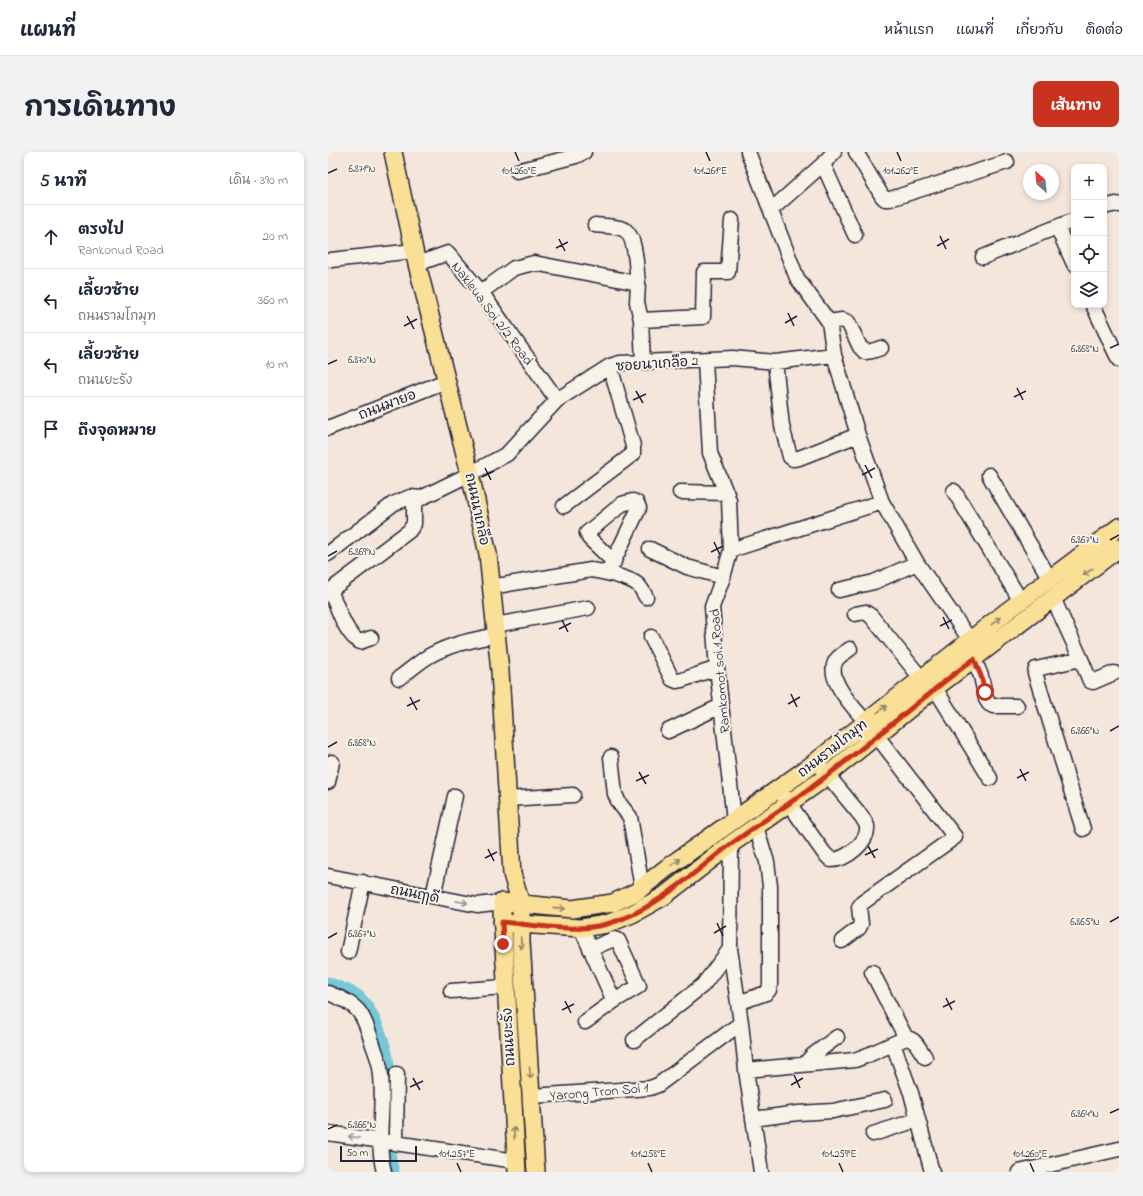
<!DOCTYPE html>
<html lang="th">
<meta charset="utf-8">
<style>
body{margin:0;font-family:"Indie Flower","Playpen Sans Thai",sans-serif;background:#f2f2f3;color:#1f2937}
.controls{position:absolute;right:12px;top:12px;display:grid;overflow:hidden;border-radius:8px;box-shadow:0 2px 6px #0003}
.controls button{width:36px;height:36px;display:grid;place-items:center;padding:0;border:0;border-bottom:1px solid #e0e1e3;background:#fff;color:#1f2937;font:20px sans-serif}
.compass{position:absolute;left:695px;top:12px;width:36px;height:36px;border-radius:50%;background:#fff;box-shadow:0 2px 6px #0003;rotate:333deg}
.scale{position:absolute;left:12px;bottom:10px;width:77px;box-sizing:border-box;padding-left:4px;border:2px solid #22223b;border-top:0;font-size:11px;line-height:14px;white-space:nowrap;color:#22223b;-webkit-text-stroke:3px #f7f3e8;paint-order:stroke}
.stop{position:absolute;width:12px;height:12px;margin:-9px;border:3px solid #c8321e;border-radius:50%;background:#fff}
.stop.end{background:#c8321e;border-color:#fff;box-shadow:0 1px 4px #0008}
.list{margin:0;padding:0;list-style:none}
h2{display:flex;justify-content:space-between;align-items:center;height:52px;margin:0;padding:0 16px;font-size:17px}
h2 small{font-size:13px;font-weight:400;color:#747a83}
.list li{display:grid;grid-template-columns:26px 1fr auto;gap:12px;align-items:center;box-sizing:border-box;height:64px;padding:0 16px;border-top:1px solid #e0e1e3}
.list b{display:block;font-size:15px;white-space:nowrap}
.list p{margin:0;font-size:13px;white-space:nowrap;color:#747a83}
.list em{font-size:13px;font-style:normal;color:#747a83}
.icon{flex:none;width:22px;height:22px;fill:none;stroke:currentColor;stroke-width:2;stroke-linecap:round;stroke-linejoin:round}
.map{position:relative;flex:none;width:791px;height:1020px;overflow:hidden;border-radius:8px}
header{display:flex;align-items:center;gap:24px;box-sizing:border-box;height:56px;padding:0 20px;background:#fff;border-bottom:1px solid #e0e1e3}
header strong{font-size:19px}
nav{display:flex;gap:22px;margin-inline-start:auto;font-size:14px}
.intro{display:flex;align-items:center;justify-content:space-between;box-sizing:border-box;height:96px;padding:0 24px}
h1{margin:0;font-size:28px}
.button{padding:10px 18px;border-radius:8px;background:#c8321e;color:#fff;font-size:14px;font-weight:700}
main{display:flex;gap:24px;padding:0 24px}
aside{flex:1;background:#fff;border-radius:8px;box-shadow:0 2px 6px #0003}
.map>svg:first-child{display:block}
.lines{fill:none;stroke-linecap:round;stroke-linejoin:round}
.canal{stroke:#78c7d6;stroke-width:11}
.minor-casing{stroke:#22223b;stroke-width:17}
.major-casing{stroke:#22223b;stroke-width:20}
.minor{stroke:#f7f3e8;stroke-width:14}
.major{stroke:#fadf96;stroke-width:17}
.oneway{stroke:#8e8068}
.oneway2{stroke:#97959a}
.route{stroke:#c8321e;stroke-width:5}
.ticks{fill:none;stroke:#22223b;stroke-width:1.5}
.labels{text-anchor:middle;stroke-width:4;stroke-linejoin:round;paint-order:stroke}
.street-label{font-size:14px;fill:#22223b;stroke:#f7f3e8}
.ticks-label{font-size:10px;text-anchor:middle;fill:#22223b;stroke:#f7f3e8;stroke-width:4;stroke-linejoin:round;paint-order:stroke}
</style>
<header>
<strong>แผนที่</strong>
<nav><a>หน้าแรก</a><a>แผนที่</a><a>เกี่ยวกับ</a><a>ติดต่อ</a></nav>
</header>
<div class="intro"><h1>การเดินทาง</h1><a class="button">เส้นทาง</a></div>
<main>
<aside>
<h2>5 นาที<small>เดิน · 390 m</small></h2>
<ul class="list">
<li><svg class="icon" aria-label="ahead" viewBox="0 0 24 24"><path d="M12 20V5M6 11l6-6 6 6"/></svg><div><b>ตรงไป</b><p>Rankonud Road</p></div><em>20 m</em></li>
<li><svg class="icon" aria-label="left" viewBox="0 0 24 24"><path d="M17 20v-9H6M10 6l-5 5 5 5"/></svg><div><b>เลี้ยวซ้าย</b><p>ถนนรามโกมุท</p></div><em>360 m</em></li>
<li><svg class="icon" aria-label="left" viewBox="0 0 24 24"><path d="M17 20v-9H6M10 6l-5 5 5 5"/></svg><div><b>เลี้ยวซ้าย</b><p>ถนนยะรัง</p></div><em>10 m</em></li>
<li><svg class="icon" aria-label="arrive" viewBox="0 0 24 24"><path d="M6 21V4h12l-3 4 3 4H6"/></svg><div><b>ถึงจุดหมาย</b></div></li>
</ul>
</aside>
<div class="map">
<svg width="791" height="1020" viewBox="0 0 791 1020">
<rect width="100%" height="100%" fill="#f5e6db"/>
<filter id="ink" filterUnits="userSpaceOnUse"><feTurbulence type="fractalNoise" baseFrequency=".025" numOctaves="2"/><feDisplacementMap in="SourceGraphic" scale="8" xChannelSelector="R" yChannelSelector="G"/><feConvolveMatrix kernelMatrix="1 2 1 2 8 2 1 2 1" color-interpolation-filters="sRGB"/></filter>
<g filter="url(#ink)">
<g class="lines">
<path class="canal" d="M 0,830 C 9,834 20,837 28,842 C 45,853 59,894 61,913 C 62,925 58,938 59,950 C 59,973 60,998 66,1020"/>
<defs>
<path id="minor" d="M 420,0 L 469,126 L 501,170 L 506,203 L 530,283 L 554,350 L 589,411 L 642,488
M 528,0 L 554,44 L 557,47 L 562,47 L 679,10
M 495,12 L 527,83
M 189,19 L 248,4 L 256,0
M 776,55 L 788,52 L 791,53
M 443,58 L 495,12 L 506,0
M 267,73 C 274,74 289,74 295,77 C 309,83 308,118 310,131
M 729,75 L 746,112
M 655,105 L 746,68
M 3,108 L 86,99
M 89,112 L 120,101 L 153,140 L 229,248
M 153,140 L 186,116 L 206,111 L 310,131 L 309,150 L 313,168 L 315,210
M 765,153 L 791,208
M 313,168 L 375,165 L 376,120 L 400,120 L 404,68
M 501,170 L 514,168 L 520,170 L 532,195 L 537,200 L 544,199 L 553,196
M 377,208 L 382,301 L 401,348 L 403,398 L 395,425 L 384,455 L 389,516 L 406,668
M 447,210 L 454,274 L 462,305 L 465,307 L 471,306 L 530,283
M 0,276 L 118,229
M 661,323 L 722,427
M 626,339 L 693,449
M 352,340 L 399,341
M 236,354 L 305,302 L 305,294 L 282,214
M 322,397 L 359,415 L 395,425
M 403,398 L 554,350
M 0,402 L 65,352 L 82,345 L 94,346
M 280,421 L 311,356 L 309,351 L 305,349 L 294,352 L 259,381 L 261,386 L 286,410
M 163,435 L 263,418 C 272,419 302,426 309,432 C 313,435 315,440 318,445
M 511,438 L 546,430 L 589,411
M 725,446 L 753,507 L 708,517 L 707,521 L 755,677
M 527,462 L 537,460 L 543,464 L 593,526
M 167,473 L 260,456
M 323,485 L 344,527 L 349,529 L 354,528 L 389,516
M 43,486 L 32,490 C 18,483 10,456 4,443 L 4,437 L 81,379 L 86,372 L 86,352 L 91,347 L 142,322 L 179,302 L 229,248 L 282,214 L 292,211 L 405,206 L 447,210 L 506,203
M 522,497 C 518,500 512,503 509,507 C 495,525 527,557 538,570
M 646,507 L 653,524 L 658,547 L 661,552 L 665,554 L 689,554
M 753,507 L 762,529 L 765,530 L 786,521
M 71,526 C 81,519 91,510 101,504 C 122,492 145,488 168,483
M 607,536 L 662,626
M 340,579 L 393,554
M 283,605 L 287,642 L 291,651 L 302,665 L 314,736
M 0,630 L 4,610
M 455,643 L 496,701 L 503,708 C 518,708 541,690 539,674 C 538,671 535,667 534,665 L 488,609
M 179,647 L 245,643
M 403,692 L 402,797 L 413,871 L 418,918 L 433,1020
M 0,724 L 149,753 L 174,750
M 105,744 L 127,644
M 253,776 L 286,849
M 514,789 L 531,776 L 533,772 L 531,755 L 534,751 L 627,685 L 549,584
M 20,800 L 35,730
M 123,839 L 177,835
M 0,841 C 30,852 35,860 44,890 C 47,899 51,908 52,916 C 58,951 47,986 56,1020
M 410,851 L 438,841 L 441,838 L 442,834 L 442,734 L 439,710 L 428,675
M 257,870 L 286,849 L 311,834 L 290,788 L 286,787 L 262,797
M 578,886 C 588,887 591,897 597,905
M 306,888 L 375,833 L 402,797
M 565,892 L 583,941 L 604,1020
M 477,912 L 485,903 L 509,885
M 418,918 L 527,908 L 540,903 L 578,886 L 544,820
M 204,944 L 322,936 L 330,933 L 413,871
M 425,967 L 470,961 L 505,959 L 557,948
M 0,981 L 188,1009
M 545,982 L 589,968
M 68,991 L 69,922
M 691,1020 L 791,997"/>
<path id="major" d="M 65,0 L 89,112 L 142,322 L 160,402 L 172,519 L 184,722 L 193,752 L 193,790 L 208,1020
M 174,750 L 244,757 L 285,751 L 308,740 L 340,715 L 481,615 L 678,460 L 791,375
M 174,760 L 189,1020
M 174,771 L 253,776 L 279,772 L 304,762 L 336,744 L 403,692 L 491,630 L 607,536 L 791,396"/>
</defs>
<use href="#minor" class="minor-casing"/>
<use href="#major" class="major-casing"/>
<use href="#minor" class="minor"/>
<use href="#major" class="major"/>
</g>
<defs><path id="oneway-shaft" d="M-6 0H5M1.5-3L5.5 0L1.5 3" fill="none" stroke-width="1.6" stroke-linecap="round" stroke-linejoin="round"/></defs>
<g class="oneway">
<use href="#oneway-shaft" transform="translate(760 420) rotate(143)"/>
<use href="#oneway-shaft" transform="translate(668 469) rotate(-38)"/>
<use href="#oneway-shaft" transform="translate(554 557) rotate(-38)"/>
<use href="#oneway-shaft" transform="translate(348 710) rotate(-36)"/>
<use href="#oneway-shaft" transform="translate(231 756) rotate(6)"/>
<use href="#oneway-shaft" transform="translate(193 791) rotate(87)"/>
<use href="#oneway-shaft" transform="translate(202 921) rotate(86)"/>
<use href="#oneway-shaft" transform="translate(186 981) rotate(-93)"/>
</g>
<g class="oneway2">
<use href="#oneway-shaft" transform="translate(134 750) rotate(11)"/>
<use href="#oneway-shaft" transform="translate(26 985) rotate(-171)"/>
</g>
</g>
<g class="lines" filter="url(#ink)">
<path class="route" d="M 175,792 L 174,770 C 208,773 246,781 279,772 C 327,759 364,721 403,692 C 432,671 463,651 492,629 C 544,590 593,546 646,507 L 653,524 L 657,540"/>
</g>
<path class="ticks" d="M 187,0 L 191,9M 378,0 L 382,9M 569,0 L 573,9M 0,21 L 9,17M 612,84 L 618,97M 231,87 L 237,99M 609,94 L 621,87M 228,96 L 240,90M 460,161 L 466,174M 79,164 L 86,177M 457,171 L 469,164M 76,174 L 89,167M 782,196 L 791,192M 0,212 L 9,208M 689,236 L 695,248M 308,239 L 315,251M 686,245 L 698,239M 305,248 L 318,242M 537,313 L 544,326M 157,316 L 163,328M 534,323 L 547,316M 154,325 L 166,319M 782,388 L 791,383M 386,390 L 392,403M 383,400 L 395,394M 0,404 L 9,399M 615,465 L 621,477M 234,468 L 240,480M 612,474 L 624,468M 231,477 L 243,471M 463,542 L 469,555M 82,545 L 89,558M 460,552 L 472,545M 79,554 L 92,548M 782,579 L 791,574M 0,595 L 9,590M 692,617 L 698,629M 311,620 L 318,632M 689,626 L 701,620M 308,629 L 321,623M 540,694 L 547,706M 160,697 L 166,709M 537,703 L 550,697M 157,706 L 169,700M 782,770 L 791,765M 389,771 L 395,784M 386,781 L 398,774M 0,786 L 9,781M 618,846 L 624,858M 237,849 L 243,861M 615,855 L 627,849M 234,858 L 246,852M 466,923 L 472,936M 85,926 L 92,938M 463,933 L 475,926M 82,935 L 95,929M 782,961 L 791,957M 0,977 L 9,973M 129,1011 L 133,1020M 320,1011 L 324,1020M 511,1011 L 515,1020M 702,1011 L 706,1020"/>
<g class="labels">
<g class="street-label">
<text transform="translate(165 161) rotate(53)" y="5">Nakleua Soi 2/2 Road</text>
<text transform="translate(329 211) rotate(-4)" y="5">ซอยนาเกลือ 2</text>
<text transform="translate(59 252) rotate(-21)" y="5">ถนนมายอ</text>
<text transform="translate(150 357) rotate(78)" y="5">ถนนนาเกลือ</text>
<text transform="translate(391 519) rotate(-95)" y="5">Ramkomot soi 1 Road</text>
<text transform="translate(504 596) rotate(-38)" y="5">ถนนรามโกมุท</text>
<text transform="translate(87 741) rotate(11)" y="5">ถนนฤๅดี</text>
<text transform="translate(180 885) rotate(-93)" y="5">ถนนยะรัง</text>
<text transform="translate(271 939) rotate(-5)" y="5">Yarong Tron Soi 1</text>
</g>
</g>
<g class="ticks-label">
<text x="34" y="20">6.871°N</text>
<text x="191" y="22">101.260°E</text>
<text x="382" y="22">101.261°E</text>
<text x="573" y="22">101.262°E</text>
<text x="757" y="200">6.868°N</text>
<text x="34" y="211">6.870°N</text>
<text x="757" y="391">6.867°N</text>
<text x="34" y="403">6.869°N</text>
<text x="757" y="582">6.866°N</text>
<text x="34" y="594">6.868°N</text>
<text x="757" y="773">6.865°N</text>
<text x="34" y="785">6.867°N</text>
<text x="757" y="965">6.864°N</text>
<text x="34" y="976">6.866°N</text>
<text x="129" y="1005">101.257°E</text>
<text x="320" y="1005">101.258°E</text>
<text x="511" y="1005">101.259°E</text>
<text x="702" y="1005">101.260°E</text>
</g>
</svg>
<div class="controls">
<button>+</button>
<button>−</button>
<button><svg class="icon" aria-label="locate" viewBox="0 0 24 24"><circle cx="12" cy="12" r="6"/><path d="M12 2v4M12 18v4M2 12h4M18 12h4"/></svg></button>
<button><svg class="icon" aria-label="layers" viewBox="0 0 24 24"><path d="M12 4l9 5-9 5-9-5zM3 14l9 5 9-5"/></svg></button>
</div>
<svg class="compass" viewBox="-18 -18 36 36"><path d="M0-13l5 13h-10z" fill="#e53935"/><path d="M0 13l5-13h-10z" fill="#747a83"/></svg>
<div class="scale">50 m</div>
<div class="stop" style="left:657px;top:540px"></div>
<div class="stop end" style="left:175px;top:792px"></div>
</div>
</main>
